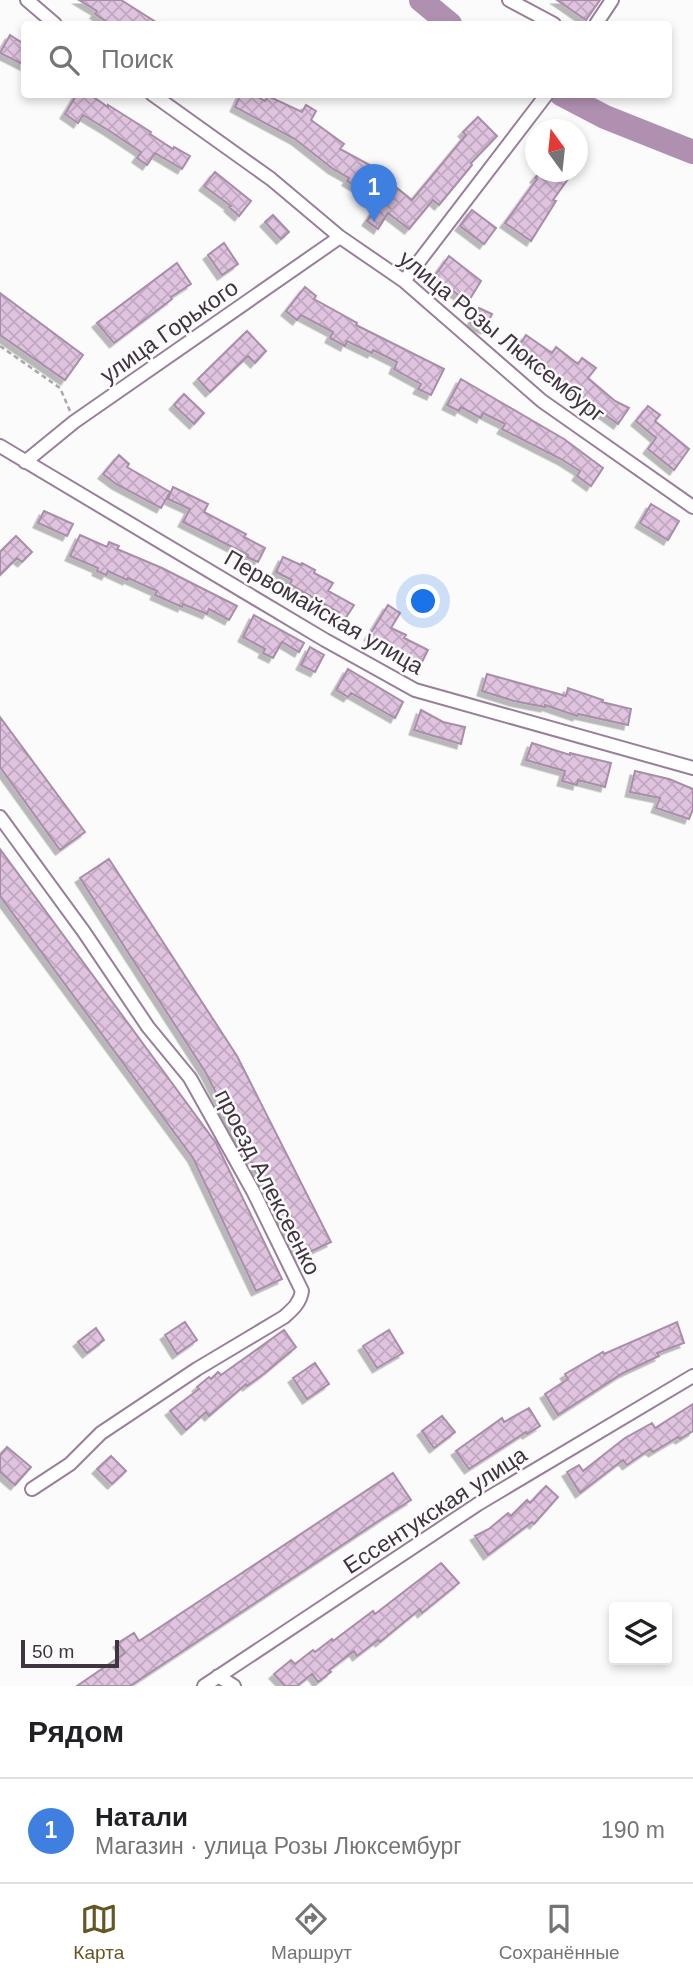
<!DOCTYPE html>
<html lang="ru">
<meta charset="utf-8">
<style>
body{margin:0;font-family:Helvetica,sans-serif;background:#f2f2f2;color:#202124}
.controls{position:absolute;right:21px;bottom:21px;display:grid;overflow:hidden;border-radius:7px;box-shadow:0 4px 10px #0003}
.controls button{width:63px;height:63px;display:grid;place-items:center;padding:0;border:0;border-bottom:2px solid #e0e0e0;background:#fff;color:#202124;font:35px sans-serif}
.compass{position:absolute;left:525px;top:119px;width:63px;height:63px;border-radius:50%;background:#fff;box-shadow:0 4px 10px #0003;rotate:345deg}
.scale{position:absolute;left:21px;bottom:18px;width:98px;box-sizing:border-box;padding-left:7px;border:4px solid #3f343f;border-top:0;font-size:19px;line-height:24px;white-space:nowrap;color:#3f343f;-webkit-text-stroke:5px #fbfbfb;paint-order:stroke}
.you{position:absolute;left:424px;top:602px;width:24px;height:24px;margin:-18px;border:5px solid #fff;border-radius:50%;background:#1a73e8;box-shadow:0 0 0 10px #1a73e833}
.badge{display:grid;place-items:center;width:46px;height:46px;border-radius:50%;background:#645724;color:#fff;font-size:23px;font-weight:700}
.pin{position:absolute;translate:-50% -58px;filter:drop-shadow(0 2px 4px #0008)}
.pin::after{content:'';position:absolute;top:37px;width:24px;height:21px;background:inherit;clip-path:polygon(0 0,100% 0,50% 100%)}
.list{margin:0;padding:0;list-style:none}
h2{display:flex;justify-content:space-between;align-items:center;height:91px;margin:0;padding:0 28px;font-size:30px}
h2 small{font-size:23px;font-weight:400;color:#757577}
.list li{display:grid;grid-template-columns:46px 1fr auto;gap:21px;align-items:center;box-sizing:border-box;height:105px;padding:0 28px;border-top:2px solid #e0e0e0}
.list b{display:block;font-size:26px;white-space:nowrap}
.list p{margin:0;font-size:23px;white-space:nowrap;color:#757577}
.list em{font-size:23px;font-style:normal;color:#757577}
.icon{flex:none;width:38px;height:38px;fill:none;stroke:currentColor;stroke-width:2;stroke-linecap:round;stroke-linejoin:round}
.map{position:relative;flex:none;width:693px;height:1686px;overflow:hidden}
.search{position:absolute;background:#fff;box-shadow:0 4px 10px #0003;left:21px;right:21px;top:21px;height:77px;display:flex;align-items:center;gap:18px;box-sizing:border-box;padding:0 24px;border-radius:7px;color:#757577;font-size:26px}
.sheet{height:196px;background:#fff}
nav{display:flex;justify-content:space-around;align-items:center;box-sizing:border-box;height:98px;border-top:2px solid #e0e0e0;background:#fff;font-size:19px;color:#757577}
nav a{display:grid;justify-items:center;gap:4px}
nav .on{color:#645724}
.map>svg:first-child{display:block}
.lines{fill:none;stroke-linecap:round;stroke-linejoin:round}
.river{stroke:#b090b1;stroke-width:24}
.building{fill:url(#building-cross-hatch);stroke:#a88ea8;stroke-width:2;filter:url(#shadow)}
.street-casing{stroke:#997f99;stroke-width:16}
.path{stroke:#aca7ac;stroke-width:2.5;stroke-dasharray:5 3.5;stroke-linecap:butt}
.street{stroke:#fff;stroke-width:12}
.labels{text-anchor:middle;stroke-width:5;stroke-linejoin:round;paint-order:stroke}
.street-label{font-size:23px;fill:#3f343f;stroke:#fbfbfb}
</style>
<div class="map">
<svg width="693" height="1686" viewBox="0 0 693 1686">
<defs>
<pattern id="building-cross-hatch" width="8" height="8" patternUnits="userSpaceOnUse" patternTransform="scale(1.75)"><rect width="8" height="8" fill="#dfc3df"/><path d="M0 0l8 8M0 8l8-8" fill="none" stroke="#c0a8c0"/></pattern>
<filter id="shadow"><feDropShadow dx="-4.5" dy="4.5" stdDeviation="0" flood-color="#0004"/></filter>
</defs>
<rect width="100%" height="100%" fill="#fbfbfb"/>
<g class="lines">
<path class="river" d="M 421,0 L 450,24
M 561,94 L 605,117 L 693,152"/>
</g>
<path class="building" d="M 79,0 L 121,0 L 159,24 L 110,24 L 95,14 L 97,11 Z
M 557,0 L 600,0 L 586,20 Z
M 10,35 L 24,44 L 24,65 L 0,53 Z
M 77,94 L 89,94 L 108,107 L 108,105 L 151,132 L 150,134 L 173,149 L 174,147 L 190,156 L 182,169 L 155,153 L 147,165 L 137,158 L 141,152 L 108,130 L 83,115 L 78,123 L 65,114 Z
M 241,94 L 252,94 L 265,101 L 268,96 L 302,112 L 306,105 L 316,111 L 311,120 L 344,144 L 340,149 L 377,169 L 376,171 L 412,200 L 466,135 L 463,132 L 478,117 L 497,136 L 471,163 L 472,165 L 439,205 L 433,200 L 409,229 L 388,213 L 378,229 L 367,221 L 378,205 L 366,196 L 368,194 L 347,181 L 349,178 L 333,169 L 295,139 L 235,107 Z
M 215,172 L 251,201 L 239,216 L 229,207 L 231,206 L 204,186 Z
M 540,172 L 573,172 L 553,200 L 556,201 L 531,241 L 505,223 L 537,179 L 535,178 Z
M 472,210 L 496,228 L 484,244 L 460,226 Z
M 273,215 L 289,232 L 281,239 L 265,222 Z
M 224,243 L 238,264 L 222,275 L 208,255 Z
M 449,256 L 481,281 L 468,302 L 434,277 Z
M 177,263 L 191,284 L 171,297 L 172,299 L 114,343 L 97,323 Z
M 305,287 L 316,296 L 314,299 L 357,323 L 356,325 L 444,369 L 431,395 L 418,389 L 421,384 L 394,369 L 397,362 L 373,350 L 372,353 L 347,341 L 345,346 L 330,338 L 333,332 L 301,315 L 297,320 L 286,311 Z
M 0,293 L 83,355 L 65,380 L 0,335 Z
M 479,308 L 492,314 L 485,329 L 471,323 Z
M 247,331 L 266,351 L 255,363 L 248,356 L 210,392 L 198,379 Z
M 526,335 L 552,353 L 556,347 L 578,364 L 582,358 L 596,368 L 588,378 L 615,401 L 629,408 L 618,424 L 516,351 Z
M 461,379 L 564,439 L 603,468 L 591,486 L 577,476 L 580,471 L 561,459 L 502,429 L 505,424 L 483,413 L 481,418 L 461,407 L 459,411 L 447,405 Z
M 184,394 L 204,413 L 194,424 L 174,405 Z
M 648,406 L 660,415 L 655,421 L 689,449 L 674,470 L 648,449 L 656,438 L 636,421 Z
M 119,455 L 129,464 L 127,467 L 170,492 L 161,508 L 116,484 L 103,474 Z
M 173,487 L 208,504 L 204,512 L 246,534 L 244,537 L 265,548 L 258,562 L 247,557 L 248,555 L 183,522 L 190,509 L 168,499 Z
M 651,504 L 679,521 L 668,540 L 640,523 Z
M 44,511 L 73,524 L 67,536 L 38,523 Z
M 80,535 L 107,547 L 109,542 L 119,546 L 117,549 L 162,568 L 237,606 L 229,620 L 209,609 L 207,614 L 183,604 L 182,607 L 155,595 L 157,591 L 128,578 L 127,580 L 108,571 L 106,575 L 97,571 L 98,568 L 70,556 Z
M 16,536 L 32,552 L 22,562 L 17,558 L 0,575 L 0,552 Z
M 283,557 L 301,565 L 302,563 L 315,570 L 314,573 L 333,583 L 328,591 L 354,605 L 345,619 L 337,614 L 338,612 L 290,584 L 292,580 L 276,572 Z
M 388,605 L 400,613 L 391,628 L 406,635 L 404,638 L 428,650 L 420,666 L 369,636 Z
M 254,615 L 304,643 L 299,652 L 282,642 L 273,658 L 263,653 L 265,649 L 243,637 Z
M 310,647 L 324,655 L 315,672 L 301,665 Z
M 348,669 L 403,702 L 395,718 L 351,693 L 348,697 L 336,690 Z
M 487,674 L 566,696 L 568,688 L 603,700 L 602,702 L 631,709 L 628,725 L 578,714 L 577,716 L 545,705 L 545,707 L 514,701 L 482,691 Z
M 421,710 L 443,722 L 465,727 L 461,744 L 414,730 Z
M 0,717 L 85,832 L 60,850 L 0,767 Z
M 532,743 L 570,755 L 570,753 L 611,763 L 605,787 L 578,780 L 577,785 L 562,781 L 565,771 L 526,760 Z
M 635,771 L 669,779 L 693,789 L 693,809 L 689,819 L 656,808 L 660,798 L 630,792 Z
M 0,849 L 216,1143 L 282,1279 L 256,1291 L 193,1158 L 0,896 Z
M 109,859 L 237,1056 L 331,1242 L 299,1257 L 206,1073 L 80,878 Z
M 185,1322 L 197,1340 L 177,1354 L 165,1335 Z
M 677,1322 L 684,1343 L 657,1353 L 659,1356 L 623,1373 L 558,1415 L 545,1394 L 568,1379 L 565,1374 L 603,1352 L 604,1354 Z
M 96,1328 L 104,1340 L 87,1353 L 78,1342 Z
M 284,1330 L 296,1347 L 265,1373 L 247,1386 L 246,1384 L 209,1416 L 206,1412 L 186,1430 L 170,1411 L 199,1389 L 197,1387 L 209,1377 L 211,1379 L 218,1372 L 221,1375 Z
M 389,1330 L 403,1353 L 377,1368 L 363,1346 Z
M 315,1363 L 329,1384 L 307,1399 L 293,1378 Z
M 693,1404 L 693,1431 L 680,1439 L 678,1437 L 653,1452 L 650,1449 L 627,1465 L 623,1460 L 580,1493 L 567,1472 L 579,1465 L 583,1471 L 625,1438 L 652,1423 L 655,1428 Z
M 529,1408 L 540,1426 L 527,1434 L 526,1432 L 469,1469 L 456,1451 L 502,1418 L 504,1422 Z
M 442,1416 L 455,1432 L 434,1448 L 422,1431 Z
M 7,1447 L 31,1467 L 15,1485 L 0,1472 L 0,1455 Z
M 111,1456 L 126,1471 L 112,1484 L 97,1469 Z
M 393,1473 L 411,1500 L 389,1514 L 130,1686 L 77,1686 L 125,1653 L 118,1643 L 134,1633 L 139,1641 Z
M 546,1486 L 558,1497 L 534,1524 L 532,1522 L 488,1555 L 475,1536 L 489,1529 L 508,1513 L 511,1516 L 527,1500 L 530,1503 Z
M 441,1563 L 459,1583 L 422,1613 L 420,1609 L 380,1642 L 378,1640 L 357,1656 L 354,1651 L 329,1670 L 331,1672 L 318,1682 L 312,1674 L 297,1686 L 285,1686 L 274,1674 L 291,1660 L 295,1664 L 313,1650 L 315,1652 L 332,1639 L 333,1641 L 373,1611 L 375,1614 Z"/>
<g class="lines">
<defs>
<path id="street" d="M 27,0 L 55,24
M 509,0 L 554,24
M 596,24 L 612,0
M 152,94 L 271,179 L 340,237 L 404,281 L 542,401 L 693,507
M 404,281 L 547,94
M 0,446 L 325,640 L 415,690 L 693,768
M 25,462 L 74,422 L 340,237
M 0,817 L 84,932 L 148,1027 L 190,1078 L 253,1191 L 302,1291 C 300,1303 293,1309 284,1317 L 197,1369 L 101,1433 L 70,1464 L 32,1489
M 218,1676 L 234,1686
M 204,1686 L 478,1504 L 693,1376"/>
</defs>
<use href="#street" class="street-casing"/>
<path class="path" d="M 0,346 L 60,388 L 70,411"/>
<use href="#street" class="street"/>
</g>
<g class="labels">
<g class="street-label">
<text transform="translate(169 331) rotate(-35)" y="8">улица Горького</text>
<text transform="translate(502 336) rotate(39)" y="8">улица Розы Люксембург</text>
<text transform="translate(324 612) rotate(30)" y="8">Первомайская улица</text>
<text transform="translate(268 1182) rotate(63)" y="8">проезд Алексеенко</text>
<text transform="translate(435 1510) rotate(-33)" y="8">Ессентукская улица</text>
</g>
</g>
</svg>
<div class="controls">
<button><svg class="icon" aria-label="layers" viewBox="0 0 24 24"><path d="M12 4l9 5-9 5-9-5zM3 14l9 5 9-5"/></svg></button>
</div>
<svg class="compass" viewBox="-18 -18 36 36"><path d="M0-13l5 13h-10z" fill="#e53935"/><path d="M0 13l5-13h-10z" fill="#757577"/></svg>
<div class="scale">50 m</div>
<div class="you"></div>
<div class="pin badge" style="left:374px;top:222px;background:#3f7fe0">1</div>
<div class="search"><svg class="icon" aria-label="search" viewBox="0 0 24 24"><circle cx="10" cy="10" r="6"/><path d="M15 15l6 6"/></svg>Поиск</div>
</div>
<section class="sheet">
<h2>Рядом<small></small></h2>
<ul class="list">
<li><span class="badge" style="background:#3f7fe0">1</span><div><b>Натали</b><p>Магазин · улица Розы Люксембург</p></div><em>190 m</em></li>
</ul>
</section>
<nav>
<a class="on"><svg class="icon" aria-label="map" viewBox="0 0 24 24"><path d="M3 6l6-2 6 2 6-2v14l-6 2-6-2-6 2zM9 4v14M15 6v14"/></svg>Карта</a>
<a><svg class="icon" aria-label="directions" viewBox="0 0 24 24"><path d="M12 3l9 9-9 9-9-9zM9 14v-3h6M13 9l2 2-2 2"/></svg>Маршрут</a>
<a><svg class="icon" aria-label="saved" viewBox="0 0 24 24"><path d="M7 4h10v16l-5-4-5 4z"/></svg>Сохранённые</a>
</nav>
